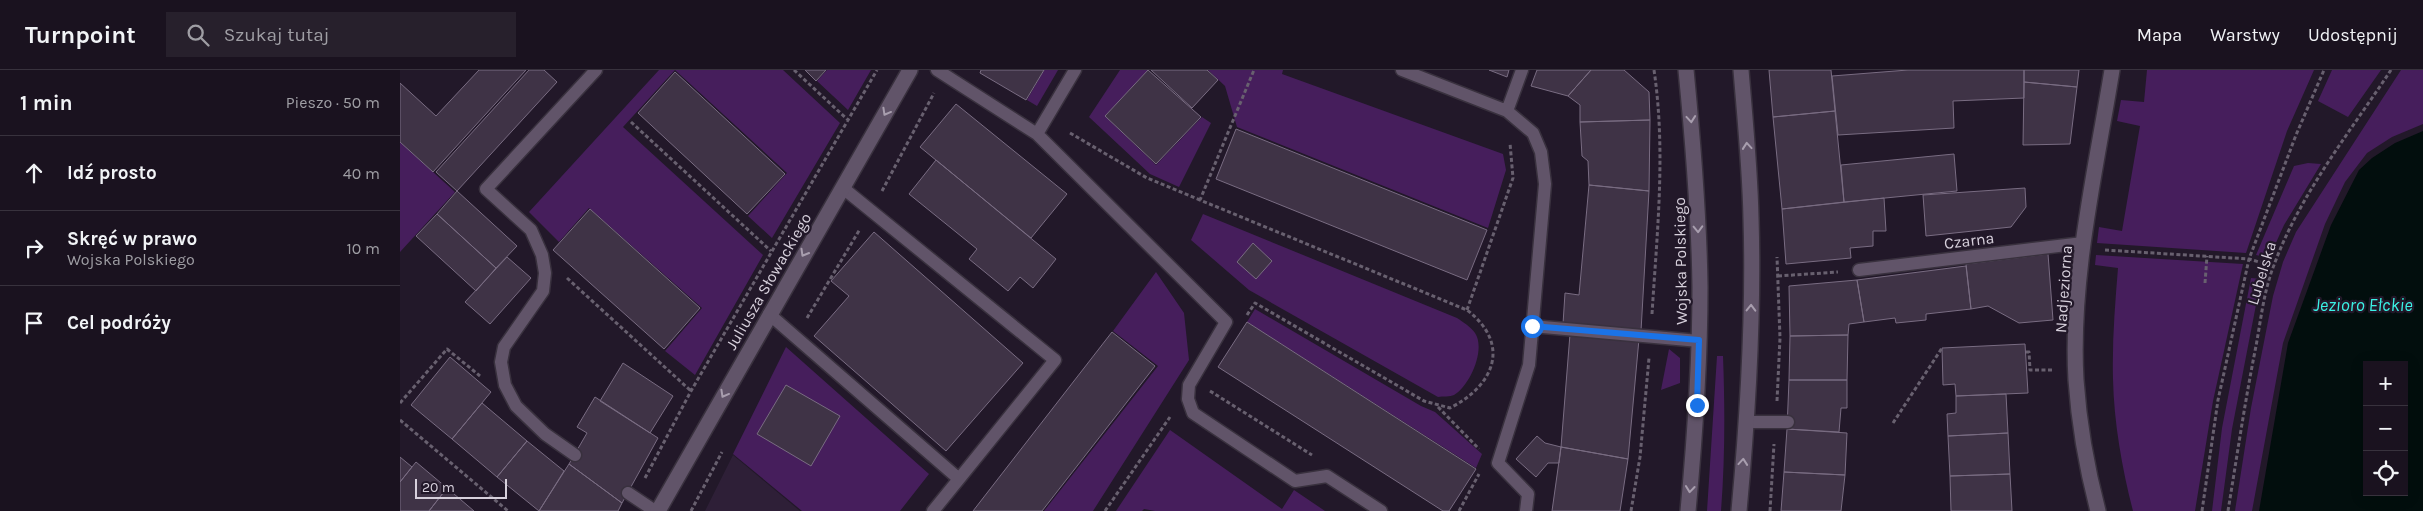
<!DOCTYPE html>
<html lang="pl">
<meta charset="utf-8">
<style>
body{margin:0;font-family:Karla,sans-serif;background:#27202c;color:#f1f3f6}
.controls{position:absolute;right:15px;bottom:15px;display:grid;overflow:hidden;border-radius:0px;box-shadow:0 2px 12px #0003}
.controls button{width:45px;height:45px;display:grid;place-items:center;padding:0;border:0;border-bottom:1px solid #38323d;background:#1a121f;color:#f1f3f6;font:25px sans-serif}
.scale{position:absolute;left:15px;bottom:12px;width:92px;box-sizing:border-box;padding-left:5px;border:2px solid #d7d0dc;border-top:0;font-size:14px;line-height:18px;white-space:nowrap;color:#d7d0dc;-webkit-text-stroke:4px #221829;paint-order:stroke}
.stop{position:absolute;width:15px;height:15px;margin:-11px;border:4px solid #1a73e8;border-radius:50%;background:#fff}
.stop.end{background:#1a73e8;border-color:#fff;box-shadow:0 1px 5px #0008}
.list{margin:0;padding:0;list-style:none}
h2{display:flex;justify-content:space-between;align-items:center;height:65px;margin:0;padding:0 20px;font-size:21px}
h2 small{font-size:16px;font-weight:400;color:#9f9ea4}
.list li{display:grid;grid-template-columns:32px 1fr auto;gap:15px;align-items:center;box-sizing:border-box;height:75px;padding:0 20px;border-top:1px solid #38323d}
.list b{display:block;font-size:19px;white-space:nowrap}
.list p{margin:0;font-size:16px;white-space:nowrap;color:#9f9ea4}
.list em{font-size:16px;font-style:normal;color:#9f9ea4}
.icon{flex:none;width:28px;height:28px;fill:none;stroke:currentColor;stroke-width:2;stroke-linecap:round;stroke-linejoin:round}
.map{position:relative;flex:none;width:2023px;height:441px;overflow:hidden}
header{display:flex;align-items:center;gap:30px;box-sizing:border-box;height:70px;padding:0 25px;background:#1a121f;border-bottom:1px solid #38323d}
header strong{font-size:24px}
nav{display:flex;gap:28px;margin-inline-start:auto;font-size:18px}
.search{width:350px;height:45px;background:#27202c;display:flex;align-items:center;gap:12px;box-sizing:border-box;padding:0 18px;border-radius:0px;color:#9f9ea4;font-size:19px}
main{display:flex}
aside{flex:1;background:#1a121f}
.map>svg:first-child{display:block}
.built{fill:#2e1f37}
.green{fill:#461e5c}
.water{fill:#020e0d;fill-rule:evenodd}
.building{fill:#3f3346;stroke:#796c82}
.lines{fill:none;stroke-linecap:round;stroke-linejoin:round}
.lane-casing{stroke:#39313e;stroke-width:15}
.street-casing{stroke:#39313e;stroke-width:18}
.secondary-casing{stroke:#39313e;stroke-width:18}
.path{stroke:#68606f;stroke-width:3;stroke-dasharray:4 2.5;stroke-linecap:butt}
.lane{stroke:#615469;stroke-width:12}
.street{stroke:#615469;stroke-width:15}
.secondary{stroke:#615469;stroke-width:15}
.oneway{stroke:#a89eae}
.route{stroke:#1a73e8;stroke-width:6}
.labels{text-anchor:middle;stroke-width:4.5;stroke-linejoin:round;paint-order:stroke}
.street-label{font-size:16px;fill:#d7d0dc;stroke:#221829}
.water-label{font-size:18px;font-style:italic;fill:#3bf2e6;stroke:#221829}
</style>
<header>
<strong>Turnpoint</strong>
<div class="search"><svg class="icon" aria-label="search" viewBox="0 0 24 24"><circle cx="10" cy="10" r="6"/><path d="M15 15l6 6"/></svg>Szukaj tutaj</div>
<nav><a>Mapa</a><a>Warstwy</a><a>Udostępnij</a></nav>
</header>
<main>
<aside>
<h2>1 min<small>Pieszo · 50 m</small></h2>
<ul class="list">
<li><svg class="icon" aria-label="ahead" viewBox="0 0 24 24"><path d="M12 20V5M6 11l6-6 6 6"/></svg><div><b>Idź prosto</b></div><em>40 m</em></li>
<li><svg class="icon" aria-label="right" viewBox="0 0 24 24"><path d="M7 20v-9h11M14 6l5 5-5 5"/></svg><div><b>Skręć w prawo</b><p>Wojska Polskiego</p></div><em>10 m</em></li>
<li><svg class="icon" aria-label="arrive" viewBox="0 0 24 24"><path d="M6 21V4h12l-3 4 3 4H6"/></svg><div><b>Cel podróży</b></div></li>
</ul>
</aside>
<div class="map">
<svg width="2023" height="441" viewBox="0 0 2023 441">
<rect width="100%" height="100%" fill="#221829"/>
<path class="built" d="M 333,385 L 400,441 L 305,441 Z"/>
<path class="green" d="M 259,0 L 383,0 L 440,53 L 372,168 L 348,146 L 387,103 L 275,0 L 223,57 L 363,185 L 295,305 L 265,281 L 302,238 L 189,138 L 159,172 L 129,142 Z
M 427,0 L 471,0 L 448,40 L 417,11 Z
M 644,0 L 658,0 L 637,36 L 627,30 Z
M 720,0 L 748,0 L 705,46 L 756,95 L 802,47 L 811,53 L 779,117 L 750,104 L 689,47 Z
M 808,0 L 883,0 L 882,4 L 1103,84 L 1106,100 L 1088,158 L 837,57 L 825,16 Z
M 1747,0 L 1914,0 L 1887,61 L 1846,183 L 1697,173 L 1699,157 L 1722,161 L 1740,56 L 1717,51 L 1721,30 L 1744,32 Z
M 1932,0 L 1981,0 L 1948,47 L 1918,31 Z
M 2001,0 L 2023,0 L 2023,54 L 1992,67 L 1967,83 L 1945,112 L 1925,154 L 1883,273 L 1852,441 L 1835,441 L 1851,338 L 1873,226 L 1883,192 L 1896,162 Z
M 0,72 L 55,122 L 0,182 Z
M 1908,93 L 1921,94 L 1884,155 L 1869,188 L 1856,185 L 1894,96 Z
M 803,144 L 1057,248 C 1063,252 1071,257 1075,263 C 1086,279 1070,316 1054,325 C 1050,327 1043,326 1038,327 L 849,220 L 791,170 Z
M 1696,185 L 1843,194 L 1813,331 L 1795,441 L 1733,441 C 1722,398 1714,353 1713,309 C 1712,272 1715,235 1718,198 L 1695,195 Z
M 756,202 L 784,243 L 789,290 L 693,441 L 644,441 L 758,296 L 713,261 Z
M 1851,208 L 1861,209 L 1832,359 L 1821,441 L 1812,441 L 1822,358 Z
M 855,239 L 1021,336 L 1035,342 L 1082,384 L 1076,398 L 847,252 Z
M 386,277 L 529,404 L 500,441 L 402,441 L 333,384 Z
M 1269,279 L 1280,288 L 1280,313 L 1261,320 Z
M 1317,286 L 1323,286 C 1325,338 1325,389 1321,441 L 1307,441 Z
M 770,360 L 882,439 L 894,420 L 925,441 L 755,441 L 744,439 L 742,441 L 716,441 Z"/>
<path class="water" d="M 2023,61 L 2023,441 L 1859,441 L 1888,273 L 1931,155 L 1959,100 L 1972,88 L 1995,73 ZM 1967,295 L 2004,295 L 2004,422 L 1967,422 Z"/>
<path class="building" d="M 79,0 L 126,0 L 33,102 L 0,72 L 0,13 L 36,46 Z
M 129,0 L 144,0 L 157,12 L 57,121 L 36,102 Z
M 405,0 L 426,0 L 416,11 Z
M 581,0 L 644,0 L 626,30 L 580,3 Z
M 748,0 L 801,47 L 756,94 L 705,46 Z
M 751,0 L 807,0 L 818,10 L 792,38 Z
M 1089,0 L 1109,0 L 1107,7 Z
M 1137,0 L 1191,0 L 1168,26 L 1131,16 Z
M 1191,0 L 1224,0 L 1249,22 L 1250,50 L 1180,52 L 1180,35 L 1168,26 Z
M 1369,0 L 1431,0 L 1435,41 L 1373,47 Z
M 1508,0 L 1624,0 L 1624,28 L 1553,31 L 1554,58 L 1438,65 L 1432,6 Z
M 1624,0 L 1679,0 L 1677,17 L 1624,12 Z
M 275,2 L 385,104 L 347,144 L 238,43 Z
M 1624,12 L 1677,17 L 1670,74 L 1623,75 Z
M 556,34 L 667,124 L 631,168 L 520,77 Z
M 1435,41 L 1444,132 L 1382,139 L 1373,47 Z
M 1250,50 L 1249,121 L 1189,115 L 1188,91 L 1182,86 L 1180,52 Z
M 836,59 L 1087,160 L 1067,210 L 816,109 Z
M 1554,84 L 1557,121 L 1444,132 L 1441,95 Z
M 536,90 L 656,189 L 633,218 L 620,207 L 608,221 L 569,189 L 577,179 L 509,124 Z
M 1189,115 L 1249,121 L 1241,261 L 1163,254 L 1165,223 L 1179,225 Z
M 1625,118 L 1626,137 L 1611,157 L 1526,166 L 1523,125 Z
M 57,121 L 117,176 L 96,198 L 37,144 Z
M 1484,128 L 1486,161 L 1473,161 L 1473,176 L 1450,178 L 1451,188 L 1386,194 L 1382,139 Z
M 190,139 L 300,238 L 264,279 L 153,180 Z
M 37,144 L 96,198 L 76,221 L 16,166 Z
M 474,162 L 623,293 L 546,381 L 414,266 L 449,226 L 431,211 Z
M 853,173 L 872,191 L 856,209 L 837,192 Z
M 1648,184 L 1653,250 L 1619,253 L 1588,236 L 1571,239 L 1566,194 Z
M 107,187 L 131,208 L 90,254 L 65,232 Z
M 1566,196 L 1571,239 L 1526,244 L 1526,250 L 1496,253 L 1495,248 L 1464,252 L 1457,210 Z
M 1457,210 L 1464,252 L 1449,254 L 1448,265 L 1390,266 L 1389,216 Z
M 847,252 L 1076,399 L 1049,441 L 1043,441 L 818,297 Z
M 712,262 L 755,296 L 642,441 L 573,441 Z
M 1170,264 L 1239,269 L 1228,389 L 1161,377 Z
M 1448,265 L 1447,310 L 1389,310 L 1390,266 Z
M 1625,274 L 1628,323 L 1556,326 L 1555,314 L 1543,315 L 1542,278 Z
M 50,287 L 91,322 L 52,369 L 11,335 Z
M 223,293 L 273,326 L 250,363 L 200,331 Z
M 1389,310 L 1447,310 L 1447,338 L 1441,338 L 1439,362 L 1387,359 Z
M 386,315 L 440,346 L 411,396 L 357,364 Z
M 1606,324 L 1608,363 L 1548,366 L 1547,344 L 1556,343 L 1556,326 Z
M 195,327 L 258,368 L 222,433 L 169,394 L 187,363 L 177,357 Z
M 82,333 L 127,371 L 97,407 L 52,369 Z
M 1387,359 L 1447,363 L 1445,405 L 1384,402 Z
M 1608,363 L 1610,404 L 1550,406 L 1548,366 Z
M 1137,366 L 1145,373 L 1161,377 L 1159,393 L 1148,393 L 1136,407 L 1116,389 Z
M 127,371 L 164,401 L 139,441 L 97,407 Z
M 1161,377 L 1228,389 L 1220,441 L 1152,441 Z
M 0,387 L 12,397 L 0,412 Z
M 16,392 L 47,418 L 29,441 L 0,441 L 0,412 Z
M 169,394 L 222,433 L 218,441 L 139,441 Z
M 1384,402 L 1445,405 L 1441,441 L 1381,441 Z
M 1610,404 L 1612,441 L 1551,441 L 1550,406 Z
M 47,418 L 74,441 L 29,441 Z"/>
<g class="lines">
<defs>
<path id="lane" d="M 537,0 L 637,64 L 675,0
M 1002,0 L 1107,41 L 1133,63 L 1141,82 L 1145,114 L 1129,295 L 1098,393 L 1128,424 L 1126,441
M 1107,41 L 1122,0
M 637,64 L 826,252 L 789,315 L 788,329 L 793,343 L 895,411 L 927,406 L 981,441
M 1459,200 L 1683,173
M 369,244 L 559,409 L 655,290 L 443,118
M 1132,256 L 1299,271
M 1346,352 L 1388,352
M 175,385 L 145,364 L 116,336 L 105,315 L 101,292 L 104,277 L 143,221 L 145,203 L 142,185 L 131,160 L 86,119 L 196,0
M 228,423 L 255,441
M 533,441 L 559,409"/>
<path id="street" d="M 258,441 L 510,0
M 1698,441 C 1687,399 1679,354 1676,310 C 1670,209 1696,99 1712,0"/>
<path id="secondary" d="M 1286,0 C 1293,72 1299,144 1300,217 C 1300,292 1295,366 1288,441
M 1339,441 C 1348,344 1354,246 1351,148 C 1350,99 1345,49 1341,0"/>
</defs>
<use href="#lane" class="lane-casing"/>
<use href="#street" class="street-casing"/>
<use href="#secondary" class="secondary-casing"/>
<path class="path" d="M 394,0 L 448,50
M 231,52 L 371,181
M 670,63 L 747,108 L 800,130
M 482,121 L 534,23
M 1705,180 L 1849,189 L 1873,196
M 1378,206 L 1438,202
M 167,208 L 291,321
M 1805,213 L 1807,186
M 1067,240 L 1113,108 L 1110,73
M 1252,244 C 1257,163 1266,81 1254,0
M 847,245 L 855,233 L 1024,331 L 1050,338 C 1095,315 1111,274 1067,240 L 800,130 L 854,0
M 407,248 L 460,159
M 1626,282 L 1629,282 L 1630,300 L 1654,300
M 810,321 L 912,385
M 1377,331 L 1380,268 L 1377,187
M 0,333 L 47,279 L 80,306
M 1038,337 L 1079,379
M 0,350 L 108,441
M 1493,353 L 1542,278
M 245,408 L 291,321 L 477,0
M 291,441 L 322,382
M 705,441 L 770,347
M 1059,441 L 1079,404
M 1231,441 L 1240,387 L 1249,288
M 1370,441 L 1374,374
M 1802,441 L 1818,330 L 1849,189 L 1896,65 L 1924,0
M 1828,441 C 1837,386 1845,331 1856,276 C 1861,249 1864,220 1874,195 C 1900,124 1950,62 1991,0"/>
<use href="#lane" class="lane"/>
<use href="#street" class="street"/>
<use href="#secondary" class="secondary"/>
</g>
<defs><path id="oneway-chevron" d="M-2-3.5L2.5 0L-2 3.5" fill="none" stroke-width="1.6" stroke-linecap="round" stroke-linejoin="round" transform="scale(1.25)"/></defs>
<g class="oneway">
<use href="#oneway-chevron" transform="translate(486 42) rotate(119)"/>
<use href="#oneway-chevron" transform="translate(1291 49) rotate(85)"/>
<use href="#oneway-chevron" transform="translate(1347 76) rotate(-95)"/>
<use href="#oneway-chevron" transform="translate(1298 159) rotate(88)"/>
<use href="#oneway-chevron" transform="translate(404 183) rotate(120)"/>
<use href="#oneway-chevron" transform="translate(1351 238) rotate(-89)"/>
<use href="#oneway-chevron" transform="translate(324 324) rotate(119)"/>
<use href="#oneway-chevron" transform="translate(1343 392) rotate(-85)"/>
<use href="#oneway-chevron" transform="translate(1290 419) rotate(96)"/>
</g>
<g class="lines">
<path class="route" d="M 1132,256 L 1299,270 L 1297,335"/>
</g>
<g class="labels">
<g class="street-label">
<text transform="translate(1569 170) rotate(-7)" y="6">Czarna</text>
<text transform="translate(1280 191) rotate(-91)" y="6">Wojska Polskiego</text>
<text transform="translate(1861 203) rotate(-73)" y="6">Lubelska</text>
<text transform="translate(368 211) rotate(-60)" y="6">Juliusza Słowackiego</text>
<text transform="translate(1663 219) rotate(-86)" y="6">Nadjeziorna</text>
</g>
<g class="water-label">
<text x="1963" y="241">Jezioro Ełckie</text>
</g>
</g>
</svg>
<div class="controls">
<button>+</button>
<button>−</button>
<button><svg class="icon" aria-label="locate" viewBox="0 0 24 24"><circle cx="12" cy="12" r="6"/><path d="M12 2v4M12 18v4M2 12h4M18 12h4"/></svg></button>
</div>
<div class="scale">20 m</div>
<div class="stop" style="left:1132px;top:256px"></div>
<div class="stop end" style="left:1297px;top:335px"></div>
</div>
</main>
